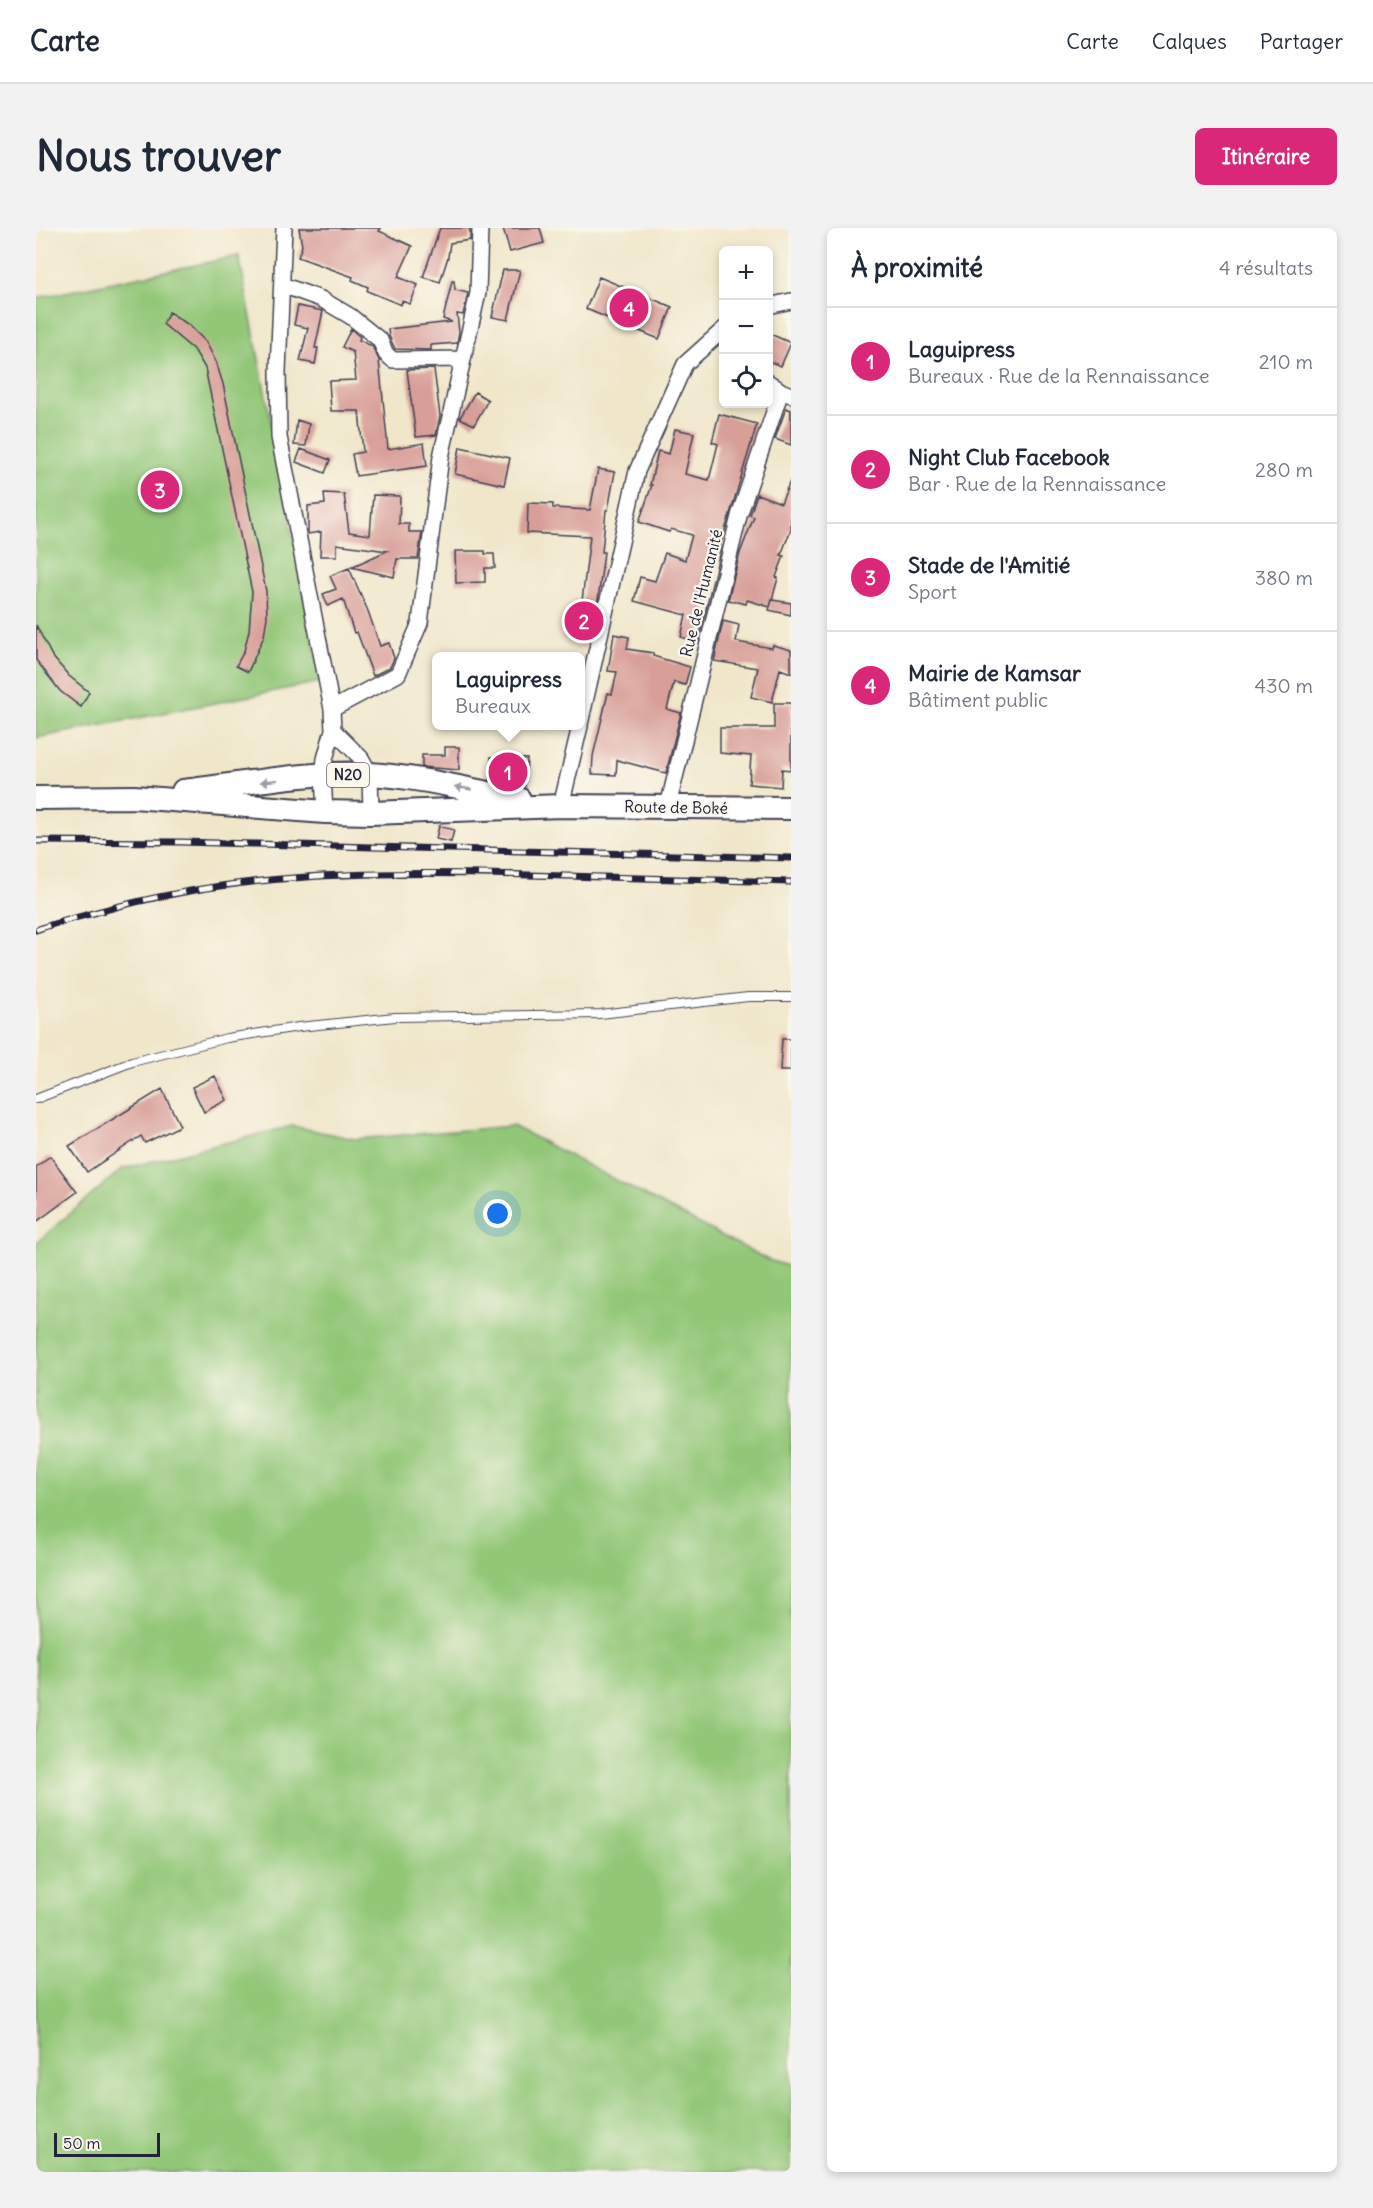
<!DOCTYPE html>
<html lang="fr">
<meta charset="utf-8">
<style>
body{margin:0;font-family:Delius,sans-serif;background:#f2f2f3;color:#1f2937}
.controls{position:absolute;right:18px;top:18px;display:grid;overflow:hidden;border-radius:9px;box-shadow:0 3px 9px #0003}
.controls button{width:54px;height:54px;display:grid;place-items:center;padding:0;border:0;border-bottom:2px solid #e0e1e3;background:#fff;color:#1f2937;font:30px sans-serif}
.scale{position:absolute;left:18px;bottom:15px;width:106px;box-sizing:border-box;padding-left:6px;border:3px solid #22223b;border-top:0;font-size:16px;line-height:21px;white-space:nowrap;color:#22223b;-webkit-text-stroke:4px #fbf7ec;paint-order:stroke}
.you{position:absolute;left:462px;top:986px;width:21px;height:21px;margin:-15px;border:4px solid #fff;border-radius:50%;background:#1a73e8;box-shadow:0 0 0 9px #1a73e833}
.badge{display:grid;place-items:center;width:39px;height:39px;border-radius:50%;background:#db2777;color:#fff;font-size:20px;font-weight:700}
.pin{position:absolute;translate:-50% -50%;border:3px solid #fff;box-shadow:0 2px 6px #0006}
.popup{position:absolute;left:396px;top:424px;width:153px;height:78px;box-sizing:border-box;display:grid;place-content:center;border-radius:9px;background:#fff;filter:drop-shadow(0 2px 4px #0005);font-size:20px;white-space:nowrap;color:#747a83}
.popup b{font-size:22px;color:#1f2937}
.popup::after{content:'';position:absolute;left:50%;top:100%;margin-left:-12px;border:12px solid transparent;border-top-color:#fff}
.list{margin:0;padding:0;list-style:none}
h2{display:flex;justify-content:space-between;align-items:center;height:78px;margin:0;padding:0 24px;font-size:26px}
h2 small{font-size:20px;font-weight:400;color:#747a83}
.list li{display:grid;grid-template-columns:39px 1fr auto;gap:18px;align-items:center;box-sizing:border-box;height:108px;padding:0 24px;border-top:2px solid #e0e1e3}
.list b{display:block;font-size:22px;white-space:nowrap}
.list p{margin:0;font-size:20px;white-space:nowrap;color:#747a83}
.list em{font-size:20px;font-style:normal;color:#747a83}
.icon{flex:none;width:33px;height:33px;fill:none;stroke:currentColor;stroke-width:2;stroke-linecap:round;stroke-linejoin:round}
.map{position:relative;flex:none;width:755px;height:1944px;overflow:hidden;border-radius:9px}
header{display:flex;align-items:center;gap:36px;box-sizing:border-box;height:84px;padding:0 30px;background:#fff;border-bottom:2px solid #e0e1e3}
header strong{font-size:28px}
nav{display:flex;gap:33px;margin-inline-start:auto;font-size:21px}
.intro{display:flex;align-items:center;justify-content:space-between;box-sizing:border-box;height:144px;padding:0 36px}
h1{margin:0;font-size:42px}
.button{padding:15px 27px;border-radius:9px;background:#db2777;color:#fff;font-size:21px;font-weight:700}
main{display:flex;gap:36px;padding:0 36px}
aside{flex:1;background:#fff;border-radius:9px;box-shadow:0 3px 9px #0003}
.map>svg:first-child{display:block}
.green{fill:#93c778;stroke:#5a745a;stroke-width:1.5}
.building{fill:#d89f99}
.lines{fill:none;stroke-linecap:round;stroke-linejoin:round}
.lane-casing{stroke:#414051;stroke-width:10}
.street-casing{stroke:#414051;stroke-width:18}
.primary-casing{stroke:#414051;stroke-width:26}
.lane{stroke:#fff;stroke-width:8}
.street{stroke:#fff;stroke-width:15}
.primary{stroke:#fff;stroke-width:22}
.rail-casing{stroke:#22223b;stroke-width:7}
.rail{stroke:#fbf7ec;stroke-width:4.5;stroke-dasharray:14;stroke-linecap:butt}
.oneway{fill:#9c9ca7}
.labels{text-anchor:middle;stroke-width:4.5;stroke-linejoin:round;paint-order:stroke}
.shield{fill:#fbf7ec;stroke:#636270;stroke-width:1.5}
.shield-label{font-size:15px;font-weight:bold;fill:#22223b}
.street-label{font-size:16px;fill:#22223b;stroke:#fbf7ec}
</style>
<header>
<strong>Carte</strong>
<nav><a>Carte</a><a>Calques</a><a>Partager</a></nav>
</header>
<div class="intro"><h1>Nous trouver</h1><a class="button">Itinéraire</a></div>
<main>
<div class="map">
<svg width="755" height="1944" viewBox="0 0 755 1944">
<rect width="100%" height="100%" fill="#fbf7ec"/>
<filter id="ink" filterUnits="userSpaceOnUse"><feTurbulence type="fractalNoise" baseFrequency=".0167" numOctaves="2"/><feDisplacementMap in="SourceGraphic" scale="12" xChannelSelector="R" yChannelSelector="G"/><feConvolveMatrix kernelMatrix="1 2 1 2 8 2 1 2 1" color-interpolation-filters="sRGB"/></filter>
<filter id="wash" filterUnits="userSpaceOnUse"><feTurbulence type="fractalNoise" baseFrequency=".008" numOctaves="4" result="noise"/><feDisplacementMap in="SourceGraphic" scale="24" xChannelSelector="R" yChannelSelector="G"/><feGaussianBlur stdDeviation="1.35" result="paint"/><feColorMatrix in="noise" values="0 0 0 0 0 0 0 0 0 0 0 0 0 0 0 0 0 1.4 0 .05"/><feComposite in="paint" operator="in"/></filter>
<g filter="url(#wash)">
<rect width="100%" height="100%" fill="#f0e7cb"/>
<path class="green" d="M 203,28 L 285,454 L 0,510 L 0,70 Z
M 256,898 L 319,911 L 477,898 L 732,1032 L 755,1039 L 755,1944 L 0,1944 L 0,1015 L 86,941 Z"/>
<g id="blocks">
<path class="building" d="M 263,0 L 345,0 L 343,3 L 376,18 L 362,49 L 382,57 L 374,76 L 366,73 L 365,77 L 341,67 L 331,63 L 332,59 L 316,52 L 317,49 L 262,29 L 266,18 Z
M 404,0 L 433,0 L 434,4 L 434,12 L 414,15 L 412,29 L 404,54 L 387,49 Z
M 467,0 L 504,0 L 508,15 L 474,24 Z
M 467,42 L 484,42 L 472,92 L 456,89 Z
M 563,49 L 636,79 L 623,111 L 550,81 Z
M 416,53 L 418,53 L 419,62 L 432,65 L 427,87 L 421,86 L 423,104 L 421,115 L 395,117 L 395,122 L 359,121 L 353,108 L 352,101 L 416,94 L 407,91 Z
M 262,78 L 287,83 L 279,120 L 282,120 L 279,136 L 264,133 L 272,100 L 258,97 Z
M 133,84 L 153,97 L 170,114 L 180,134 L 187,156 L 230,363 L 231,389 L 228,408 L 212,444 L 200,438 L 208,423 L 213,403 L 216,364 L 169,140 L 159,123 L 127,96 Z
M 315,101 L 324,109 L 323,112 L 336,118 L 343,132 L 352,221 L 388,215 L 391,238 L 320,248 L 316,226 L 327,224 L 323,183 L 295,183 L 293,153 L 320,152 L 317,124 L 306,119 Z
M 732,105 L 755,115 L 745,138 L 732,133 Z
M 398,141 L 404,188 L 400,207 L 380,209 L 371,142 Z
M 439,164 L 452,172 L 438,197 L 424,190 Z
M 750,180 L 755,182 L 755,217 L 739,211 Z
M 683,186 L 721,196 L 684,319 L 685,319 L 662,414 L 645,409 L 650,387 L 598,373 L 604,349 L 619,353 L 629,325 L 649,332 L 656,307 L 635,301 L 633,304 L 603,294 L 616,257 L 614,257 L 622,223 L 633,226 L 639,201 L 658,205 L 649,246 L 673,252 L 682,216 L 676,214 Z
M 261,192 L 273,196 L 270,218 L 258,217 Z
M 424,219 L 474,230 L 468,257 L 419,246 Z
M 265,221 L 294,232 L 289,245 L 260,234 Z
M 562,241 L 579,244 L 572,282 L 570,282 L 566,324 L 568,324 L 562,372 L 554,408 L 542,406 L 554,308 L 491,305 L 492,275 L 517,276 L 517,280 L 554,282 Z
M 755,251 L 755,301 L 745,327 L 748,328 L 740,349 L 742,350 L 734,379 L 711,372 L 710,376 L 692,372 L 704,325 L 718,289 L 714,287 L 721,266 L 745,275 Z
M 288,265 L 308,266 L 313,304 L 334,307 L 337,267 L 364,268 L 363,296 L 373,296 L 373,304 L 386,304 L 382,331 L 361,331 L 358,349 L 315,339 L 351,323 L 301,316 L 301,328 L 284,328 L 285,304 L 272,306 L 272,278 L 289,276 Z
M 419,323 L 449,323 L 449,326 L 458,326 L 459,340 L 449,340 L 449,354 L 420,355 Z
M 313,340 L 332,383 L 344,418 L 353,415 L 358,430 L 354,439 L 337,448 L 321,404 L 318,405 L 307,371 L 292,378 L 287,366 L 300,361 L 294,348 Z
M 736,372 L 755,375 L 755,387 L 733,382 Z
M 687,393 L 703,397 L 700,414 L 736,420 L 737,417 L 755,422 L 755,445 L 744,441 L 736,474 L 715,469 L 722,440 L 678,433 Z
M 0,397 L 16,428 L 33,448 L 53,464 L 45,479 L 24,463 L 0,432 Z
M 578,406 L 593,409 L 591,421 L 617,425 L 617,428 L 654,439 L 649,457 L 638,454 L 631,481 L 645,485 L 630,545 L 581,532 L 580,547 L 556,546 L 557,528 L 572,465 L 576,466 L 581,444 L 572,443 Z
M 738,475 L 755,475 L 755,542 L 746,541 L 745,559 L 713,556 L 715,528 L 684,525 L 684,500 L 738,500 Z
M 409,519 L 423,519 L 423,542 L 386,539 L 386,527 L 409,527 Z
M 455,529 L 491,531 L 489,558 L 454,552 Z
M 403,598 L 418,602 L 415,614 L 400,611 Z
M 746,811 L 755,811 L 755,843 L 744,843 Z
M 179,848 L 191,872 L 168,884 L 156,859 Z
M 126,861 L 144,898 L 109,915 L 105,908 L 51,944 L 33,918 Z
M 14,928 L 41,964 L 0,994 L 0,939 Z"/>
</g>
</g>
<g filter="url(#ink)">
<use href="#blocks" fill-opacity="0" stroke="#414051" stroke-width="1.5"/>
<g class="lines">
<defs>
<path id="lane" d="M 0,871 L 96,834 L 191,810 L 263,799 L 359,789 L 564,786 L 712,769 L 755,769"/>
<path id="street" d="M 248,0 L 242,143 L 243,209 L 296,481 L 297,502 L 289,531 L 287,548 L 289,584
M 246,57 L 285,71 L 314,88 L 344,112 L 350,126 L 357,132 L 427,131
M 732,78 L 755,73
M 732,154 L 745,163 L 755,167
M 296,481 L 362,446 L 384,395 L 405,229 L 442,65 L 444,0
M 544,496 L 601,243 L 649,136 L 688,101
M 297,502 L 325,530 L 334,546 L 335,585
M 525,578 L 544,498
M 632,578 L 703,288 L 745,163"/>
<path id="primary" d="M 147,563 C 208,556 272,543 334,546 C 384,549 434,562 483,571
M 0,570 L 98,569 L 289,584 L 335,585 L 525,578 L 755,580"/>
</defs>
<use href="#lane" class="lane-casing"/>
<use href="#street" class="street-casing"/>
<use href="#primary" class="primary-casing"/>
<use href="#lane" class="lane"/>
<use href="#street" class="street"/>
<use href="#primary" class="primary"/>
<defs>
<path id="rail" d="M 0,613 L 144,614 L 755,630
M 0,702 C 21,694 43,689 65,683 C 209,643 344,643 492,647 C 580,649 667,652 755,654"/>
</defs>
<use href="#rail" class="rail-casing"/>
<use href="#rail" class="rail"/>
</g>
<defs><path id="oneway-solid" d="M-6-.8H1V-3.2L6.5 0L1 3.2V.8H-6Z" transform="scale(1.5)"/></defs>
<g class="oneway">
<use href="#oneway-solid" transform="translate(233 553) rotate(173)"/>
<use href="#oneway-solid" transform="translate(427 560) rotate(-170)"/>
</g>
</g>
<g class="labels">
<rect class="shield" x="291" y="535" width="42" height="24" rx="4.5"/>
<g class="shield-label">
<text x="312" y="552">N20</text>
</g>
<g class="street-label">
<text transform="translate(665 365) rotate(-76)" y="6">Rue de l'Humanité</text>
<text transform="translate(640 579) rotate(1)" y="6">Route de Boké</text>
</g>
</g>
</svg>
<div class="controls">
<button>+</button>
<button>−</button>
<button><svg class="icon" aria-label="locate" viewBox="0 0 24 24"><circle cx="12" cy="12" r="6"/><path d="M12 2v4M12 18v4M2 12h4M18 12h4"/></svg></button>
</div>
<div class="scale">50 m</div>
<div class="you"></div>
<div class="pin badge" style="left:472px;top:544px">1</div>
<div class="popup"><b>Laguipress</b>Bureaux</div>
<div class="pin badge" style="left:548px;top:393px">2</div>
<div class="pin badge" style="left:124px;top:262px">3</div>
<div class="pin badge" style="left:593px;top:80px">4</div>
</div>
<aside>
<h2>À proximité<small>4 résultats</small></h2>
<ul class="list">
<li><span class="badge">1</span><div><b>Laguipress</b><p>Bureaux · Rue de la Rennaissance</p></div><em>210 m</em></li>
<li><span class="badge">2</span><div><b>Night Club Facebook</b><p>Bar · Rue de la Rennaissance</p></div><em>280 m</em></li>
<li><span class="badge">3</span><div><b>Stade de l'Amitié</b><p>Sport</p></div><em>380 m</em></li>
<li><span class="badge">4</span><div><b>Mairie de Kamsar</b><p>Bâtiment public</p></div><em>430 m</em></li>
</ul>
</aside>
</main>
